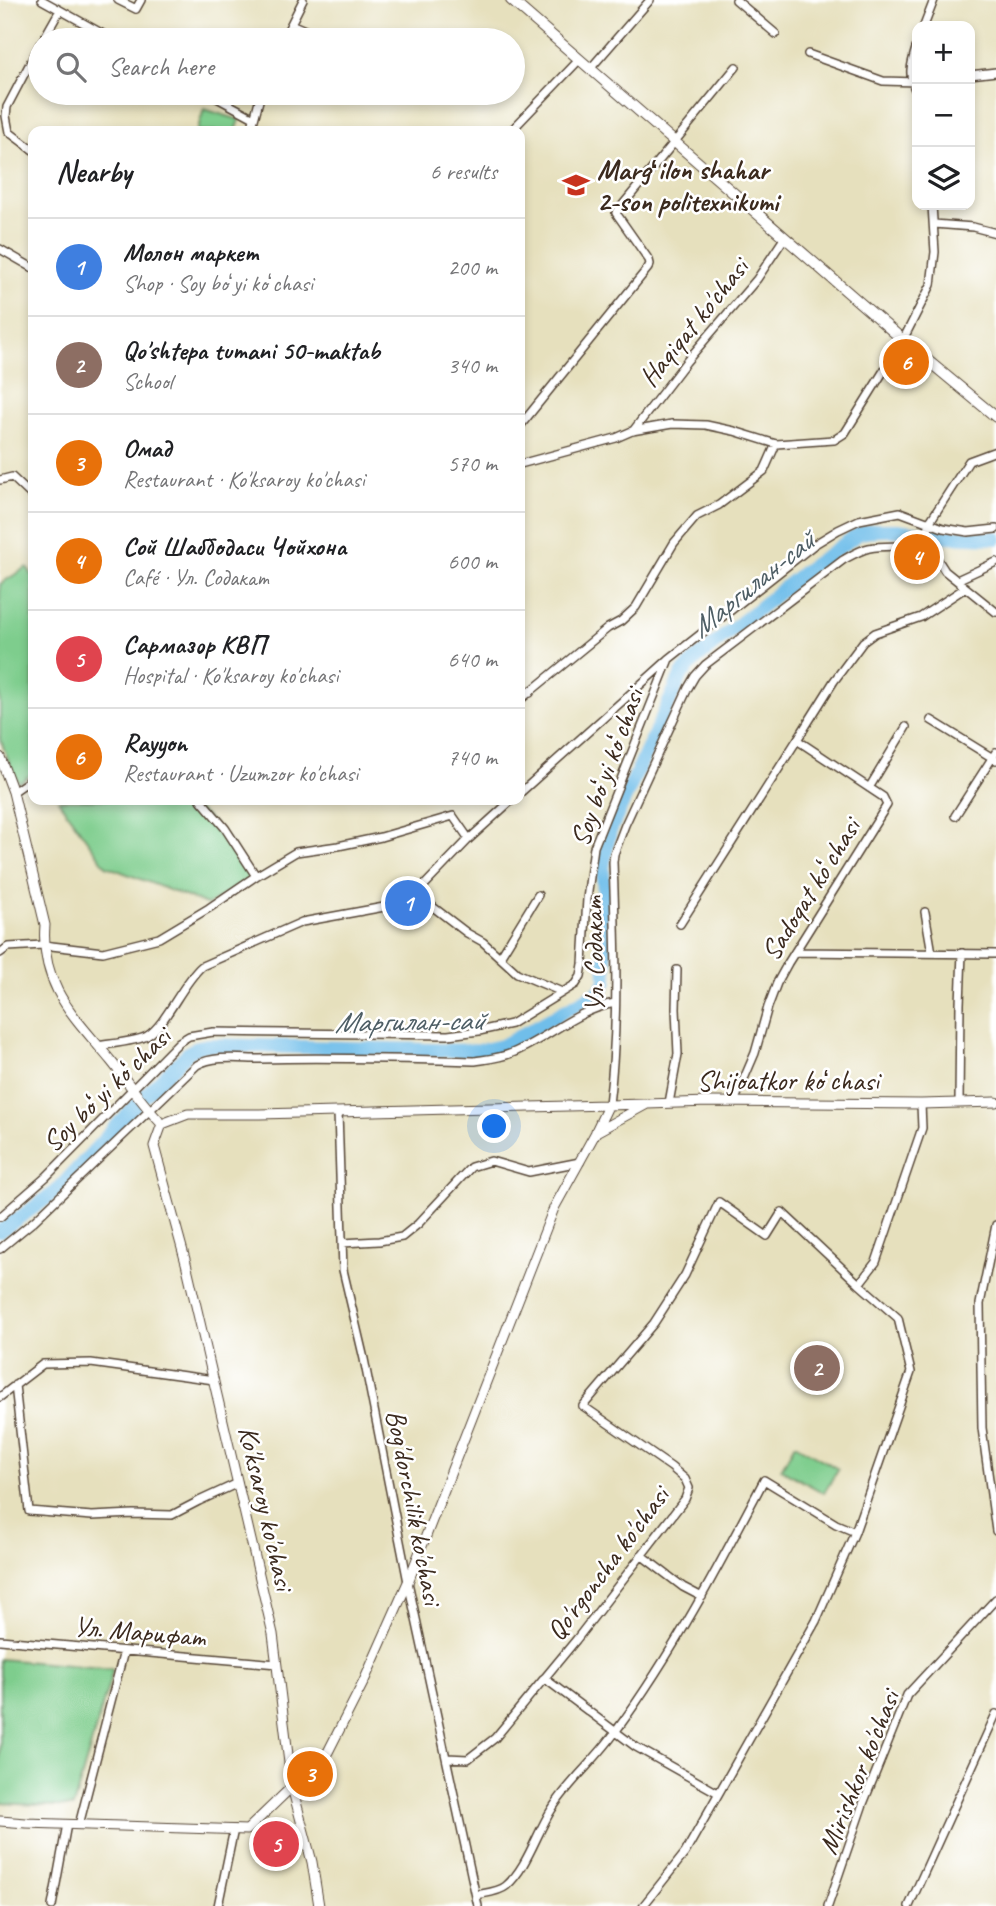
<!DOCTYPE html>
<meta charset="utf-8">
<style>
body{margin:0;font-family:Caveat,sans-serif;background:#f2f2f2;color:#202124}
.controls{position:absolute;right:21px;top:21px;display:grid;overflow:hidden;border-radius:14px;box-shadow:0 4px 10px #0003}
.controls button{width:63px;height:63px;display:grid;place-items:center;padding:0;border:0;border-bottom:2px solid #e0e0e0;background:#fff;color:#202124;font:35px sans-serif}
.you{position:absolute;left:495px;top:1127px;width:24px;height:24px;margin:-18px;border:5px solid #fff;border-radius:50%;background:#1a73e8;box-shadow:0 0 0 10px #1a73e833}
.badge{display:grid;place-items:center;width:46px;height:46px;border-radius:50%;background:#c8321e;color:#fff;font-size:23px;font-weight:700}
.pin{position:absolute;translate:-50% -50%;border:4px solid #fff;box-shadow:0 2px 7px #0006}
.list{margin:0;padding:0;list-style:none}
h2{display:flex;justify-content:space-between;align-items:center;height:91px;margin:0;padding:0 28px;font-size:30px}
h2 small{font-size:23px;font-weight:400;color:#757577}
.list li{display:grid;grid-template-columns:46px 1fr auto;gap:21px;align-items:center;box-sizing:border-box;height:98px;padding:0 28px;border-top:2px solid #e0e0e0}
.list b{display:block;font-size:26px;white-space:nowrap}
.list p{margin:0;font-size:23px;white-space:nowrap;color:#757577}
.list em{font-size:23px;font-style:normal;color:#757577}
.icon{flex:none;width:38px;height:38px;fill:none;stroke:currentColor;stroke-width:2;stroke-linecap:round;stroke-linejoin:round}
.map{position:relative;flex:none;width:996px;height:1906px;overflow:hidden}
.search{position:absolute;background:#fff;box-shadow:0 4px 10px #0003;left:28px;top:28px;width:497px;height:77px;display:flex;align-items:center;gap:18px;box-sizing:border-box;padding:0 24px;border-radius:38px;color:#757577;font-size:26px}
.panel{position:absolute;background:#fff;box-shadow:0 4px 10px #0003;left:28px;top:126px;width:497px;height:679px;border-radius:14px}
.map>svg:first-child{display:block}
.green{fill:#7ecd8d;stroke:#5c7c56;stroke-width:2}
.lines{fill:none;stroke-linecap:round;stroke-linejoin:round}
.river{stroke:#70beea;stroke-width:14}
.minor-casing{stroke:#554536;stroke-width:10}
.tertiary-casing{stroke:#554536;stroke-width:11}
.secondary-casing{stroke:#554536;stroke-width:12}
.minor{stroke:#fff;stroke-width:7}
.tertiary{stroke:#fff;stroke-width:9}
.secondary{stroke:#fff;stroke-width:10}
.labels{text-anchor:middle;stroke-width:5;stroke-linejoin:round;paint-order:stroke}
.poi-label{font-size:28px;font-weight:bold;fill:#3b2a1e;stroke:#fff;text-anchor:start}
.street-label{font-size:28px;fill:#3b2a1e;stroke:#fff}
.water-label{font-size:30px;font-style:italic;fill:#4e5e65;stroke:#fff}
</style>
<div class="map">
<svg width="996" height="1906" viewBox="0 0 996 1906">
<rect width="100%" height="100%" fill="#fff"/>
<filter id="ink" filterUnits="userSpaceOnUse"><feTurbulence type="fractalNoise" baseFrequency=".0143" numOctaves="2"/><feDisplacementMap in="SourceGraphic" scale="14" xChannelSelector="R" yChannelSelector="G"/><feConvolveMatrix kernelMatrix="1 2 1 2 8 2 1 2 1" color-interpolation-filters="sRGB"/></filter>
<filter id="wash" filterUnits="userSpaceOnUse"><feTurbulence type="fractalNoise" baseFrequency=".00686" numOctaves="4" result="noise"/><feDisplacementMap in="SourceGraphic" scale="28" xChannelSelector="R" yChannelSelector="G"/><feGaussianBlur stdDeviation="1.57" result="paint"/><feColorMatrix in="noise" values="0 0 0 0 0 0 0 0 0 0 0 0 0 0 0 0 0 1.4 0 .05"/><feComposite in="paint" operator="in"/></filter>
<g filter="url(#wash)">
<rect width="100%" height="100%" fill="#e6e0bd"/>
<path class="green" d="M 204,109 L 240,120 L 236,131 L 197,131 Z
M 27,567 L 33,576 L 33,773 L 19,783 L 11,768 L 0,738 L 0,584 Z
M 58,800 L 188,800 L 222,831 L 252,877 L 208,905 L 106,866 Z
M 795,1444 L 838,1469 L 824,1493 L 781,1469 Z
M 0,1659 L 113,1669 L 73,1807 L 0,1803 Z"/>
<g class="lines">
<path class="river" d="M 0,1231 L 56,1192 L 141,1099 L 189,1052 L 198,1047 L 208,1045 L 477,1051 L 502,1046 L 600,991 L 606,981 L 603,868 L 610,831 L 682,674 L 696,659 L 805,571 L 860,533 L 877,530 L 897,530 L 942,536 L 996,538"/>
</g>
</g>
<g filter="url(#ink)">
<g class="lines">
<defs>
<path id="minor" d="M 42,0 L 114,40
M 118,0 L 136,9 L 141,0
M 736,0 L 776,34
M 291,24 L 328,40
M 924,26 L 934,0
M 43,40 L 60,10
M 283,40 L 303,0
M 917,45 C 911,64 907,76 917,93
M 808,54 L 883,81 L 917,82
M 590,69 L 650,0
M 970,75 L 996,72
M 208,93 L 254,118
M 251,131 L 261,93
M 511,131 L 579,60
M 33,150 L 9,132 L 6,116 L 7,107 L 40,44
M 934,224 L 973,227 L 996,233
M 0,249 L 33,268
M 520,426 L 648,268 L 650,264 L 649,260 L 616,213 L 736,67
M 633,431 L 686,362 L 757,279 L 785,237
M 996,451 L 969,461 L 929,523 L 927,543 L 945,571 L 996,612
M 520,464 L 616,438 L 632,431 L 672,424 L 706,425 L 734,431 L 776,444 L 834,440 L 845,433 L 903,340 L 931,285 L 935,252 L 932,205
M 0,480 L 12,477 L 33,497
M 957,580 L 996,562
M 520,685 L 530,693
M 520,700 L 608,628 L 621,621 L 636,607 L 674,543 L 697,516 L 719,505 L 764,471 L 776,444
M 931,720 L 996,760
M 869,788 L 906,727
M 13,792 L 33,778
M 520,793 L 669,659 L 815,544 L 838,530 L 859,520 L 900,512 L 943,528 L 968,532 L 996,529
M 201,800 L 225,828 L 256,876
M 955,816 L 996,752
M 416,894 L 467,933 L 483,942 L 517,973 L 562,992
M 925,912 L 932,953
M 680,924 L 797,740
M 795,952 L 996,954
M 0,953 L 8,947 L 43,945 L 103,952 L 159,938 L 209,908 L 256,876 L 296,852 L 338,846 L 381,837 L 453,816 L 469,839
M 500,957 L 538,895
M 98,1046 C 109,1044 138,1041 147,1036 C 166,1025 182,983 202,966 L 302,922 L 395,905 L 416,894 L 469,839 L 512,800
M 734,1102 L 755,1053 L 768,1007 L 777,983 L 788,963 L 887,805 L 883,797 L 797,740 L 834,681 L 863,642 L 875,633 L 921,617 L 965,588
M 669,1103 L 678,1054 L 676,1009 L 677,970
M 959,1103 L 960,1004 L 962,953
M 609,1104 C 619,1024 616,943 613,862 L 614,854 L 625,825 L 688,688 L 695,676 L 705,665 L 843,560 C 852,555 860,550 869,548 C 887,544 909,548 928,546
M 338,1112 L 343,1270 L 364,1359 L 408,1582 L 478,1906
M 0,1217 L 46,1177 L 179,1042 L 189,1036 L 213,1032 L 448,1035 L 479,1031 L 511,1024 L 576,984 L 581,976 L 583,964 L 587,899 L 594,847 L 669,659
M 996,1225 L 980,1304 L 982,1428 L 996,1531
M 342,1243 L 379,1241 L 402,1237 L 418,1224 L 471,1167 L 491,1161 L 529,1172 L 580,1162
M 0,1249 L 34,1221 L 197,1065 C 214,1055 241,1059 260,1059 C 332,1057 403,1059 475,1061 C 488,1059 500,1058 512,1053 C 548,1038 576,1010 615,1003
M 15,1385 L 29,1511 L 92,1516 L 133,1514 L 172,1515 L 199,1501 L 238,1483
M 0,1397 L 43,1364 L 91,1363 L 214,1380
M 641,1555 L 683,1587 L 702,1597
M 0,1640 L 277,1664
M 544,1678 L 636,1747 L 718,1793
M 447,1758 L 468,1759 L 495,1738 L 576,1640 L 685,1499 L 689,1488 L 685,1479 L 671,1467 L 583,1406 L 654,1323 L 685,1275 L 719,1202 L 767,1236 L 782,1212 L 859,1284
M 79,1825 L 124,1651
M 476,1895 C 485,1893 499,1892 506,1886 C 527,1868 537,1832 552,1809 C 570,1780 597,1759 616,1731 C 674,1652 719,1566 764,1480 L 836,1524 L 855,1532
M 52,1906 L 67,1824
M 218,1906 L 234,1829
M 643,1906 L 685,1853 L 816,1621 L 855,1532 L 911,1372 L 898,1318 L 859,1284 L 876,1262 L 922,1128 L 921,1104
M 828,1906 L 863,1804 L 907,1695 L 996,1599
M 909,1906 L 996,1714"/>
<path id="tertiary" d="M 0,757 L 13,792 L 45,925 C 40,987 75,1017 111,1061 C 128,1082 143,1105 162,1124 L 188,1114 L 260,1114 L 646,1104
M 162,1124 L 154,1146 L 186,1263 L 273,1634 L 292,1787 L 312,1862 L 319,1906
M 596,1131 L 609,1104
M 0,1821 L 26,1823 L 247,1830 L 328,1752 L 364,1681 L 408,1582 L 554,1208 L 596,1132 L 647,1104 L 709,1102 L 921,1104 L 996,1102"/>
<path id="secondary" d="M 511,0 L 903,340 L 996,417"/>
</defs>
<use href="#minor" class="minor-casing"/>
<use href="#tertiary" class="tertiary-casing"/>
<use href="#secondary" class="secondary-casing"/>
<use href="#minor" class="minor"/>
<use href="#tertiary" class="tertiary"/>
<use href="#secondary" class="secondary"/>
</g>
</g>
<defs>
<symbol id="university-bare" viewBox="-9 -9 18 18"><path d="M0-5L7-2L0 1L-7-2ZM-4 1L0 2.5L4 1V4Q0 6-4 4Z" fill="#c8321e" stroke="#fff" stroke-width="2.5" paint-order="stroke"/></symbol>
</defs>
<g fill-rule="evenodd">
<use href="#university-bare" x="557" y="166" width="38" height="38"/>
</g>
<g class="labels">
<g class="poi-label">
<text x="597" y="179">Margʻilon shahar<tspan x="597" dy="32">2-son politexnikumi</tspan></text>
</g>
<g class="street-label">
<text transform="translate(693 322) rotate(-51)" y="10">Haqiqat ko'chasi</text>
<text transform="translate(606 767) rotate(-70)" y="10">Soy boʻyi koʻchasi</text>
<text transform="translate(810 889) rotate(-58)" y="10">Sadoqat koʻchasi</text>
<text transform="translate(593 954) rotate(-91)" y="10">Ул. Содакат</text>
<text x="788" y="1090">Shijoatkor koʻchasi</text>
<text transform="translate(106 1089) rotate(-44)" y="10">Soy boʻyi koʻchasi</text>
<text transform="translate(415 1507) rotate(79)" y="10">Bog'dorchilik ko'chasi</text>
<text transform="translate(267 1508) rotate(77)" y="10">Ko'ksaroy ko'chasi</text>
<text transform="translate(607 1563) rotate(-53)" y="10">Qo'rgoncha ko'chasi</text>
<text transform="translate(140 1631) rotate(5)" y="10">Ул. Марифат</text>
<text transform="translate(858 1772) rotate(-68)" y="10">Mirishkor ko'chasi</text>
</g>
<g class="water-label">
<text transform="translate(752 584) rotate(-39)" y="10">Маргилан-сай</text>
<text transform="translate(409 1021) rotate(-1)" y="10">Маргилан-сай</text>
</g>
</g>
</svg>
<div class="controls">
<button>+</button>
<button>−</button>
<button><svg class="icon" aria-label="layers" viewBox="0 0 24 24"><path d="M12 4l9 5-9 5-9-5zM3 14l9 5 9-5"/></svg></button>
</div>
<div class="you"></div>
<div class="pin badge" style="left:408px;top:903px;background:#3f7fe0">1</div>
<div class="pin badge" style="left:817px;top:1368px;background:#8d6e63">2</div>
<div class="pin badge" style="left:310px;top:1774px;background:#e8710a">3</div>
<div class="pin badge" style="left:917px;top:557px;background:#e8710a">4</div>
<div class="pin badge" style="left:276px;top:1844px;background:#e0444e">5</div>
<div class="pin badge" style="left:906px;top:362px;background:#e8710a">6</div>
<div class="search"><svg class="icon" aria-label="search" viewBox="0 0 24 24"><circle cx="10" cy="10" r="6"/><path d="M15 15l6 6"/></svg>Search here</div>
<section class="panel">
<h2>Nearby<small>6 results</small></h2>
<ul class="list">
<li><span class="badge" style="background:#3f7fe0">1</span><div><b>Молон маркет</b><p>Shop · Soy boʻyi koʻchasi</p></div><em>200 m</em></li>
<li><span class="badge" style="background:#8d6e63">2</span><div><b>Qo'shtepa tumani 50-maktab</b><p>School</p></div><em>340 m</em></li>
<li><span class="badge" style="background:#e8710a">3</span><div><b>Омад</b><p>Restaurant · Ko'ksaroy ko'chasi</p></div><em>570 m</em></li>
<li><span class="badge" style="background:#e8710a">4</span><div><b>Сой Шаббодаси Чойхона</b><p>Café · Ул. Содакат</p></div><em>600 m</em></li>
<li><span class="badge" style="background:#e0444e">5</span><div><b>Сармазор КВП</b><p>Hospital · Ko'ksaroy ko'chasi</p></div><em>640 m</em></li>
<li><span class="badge" style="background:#e8710a">6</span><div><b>Rayyon</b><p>Restaurant · Uzumzor ko'chasi</p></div><em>740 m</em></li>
</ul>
</section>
</div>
